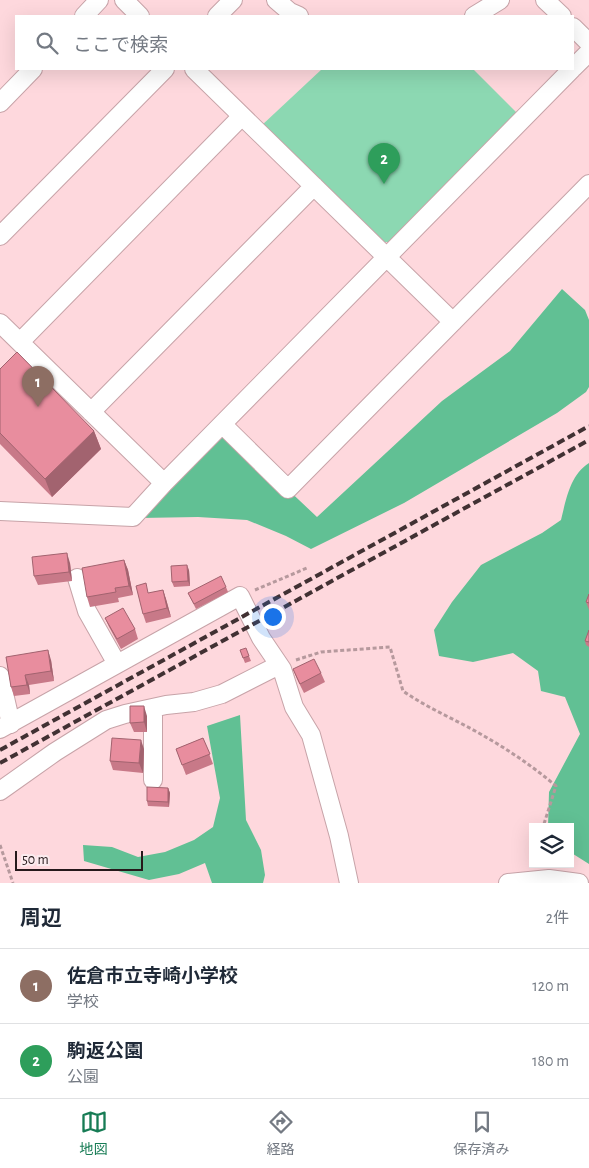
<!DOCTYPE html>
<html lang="ja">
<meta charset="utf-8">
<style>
body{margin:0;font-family:"Alegreya Sans","Noto Sans JP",sans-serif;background:#f6f6f7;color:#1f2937}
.controls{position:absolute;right:15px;bottom:15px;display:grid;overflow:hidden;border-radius:0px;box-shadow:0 5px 20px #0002}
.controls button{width:45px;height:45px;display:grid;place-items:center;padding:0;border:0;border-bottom:1px solid #e0e1e3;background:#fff;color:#1f2937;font:25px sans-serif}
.scale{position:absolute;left:15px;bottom:12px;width:128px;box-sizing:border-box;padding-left:5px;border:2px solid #26191b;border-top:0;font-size:14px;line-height:18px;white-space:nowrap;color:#26191b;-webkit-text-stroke:4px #fbebee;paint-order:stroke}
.you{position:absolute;left:272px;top:616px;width:18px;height:18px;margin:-12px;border:4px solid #fff;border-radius:50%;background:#1a73e8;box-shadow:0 0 0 8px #1a73e833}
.badge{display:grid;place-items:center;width:32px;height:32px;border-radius:50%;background:#177c55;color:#fff;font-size:16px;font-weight:700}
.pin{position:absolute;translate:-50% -41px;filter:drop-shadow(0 1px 2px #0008)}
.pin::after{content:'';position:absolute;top:26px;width:18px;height:15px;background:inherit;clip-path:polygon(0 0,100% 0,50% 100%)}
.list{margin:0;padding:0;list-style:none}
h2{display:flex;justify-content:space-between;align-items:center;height:65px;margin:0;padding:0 20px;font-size:21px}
h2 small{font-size:16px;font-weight:400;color:#747a83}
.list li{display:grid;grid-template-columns:32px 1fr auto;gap:15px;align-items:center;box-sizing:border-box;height:75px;padding:0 20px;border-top:1px solid #e0e1e3}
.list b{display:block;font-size:19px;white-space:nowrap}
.list p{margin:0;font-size:16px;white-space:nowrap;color:#747a83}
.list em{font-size:16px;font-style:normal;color:#747a83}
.icon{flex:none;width:28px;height:28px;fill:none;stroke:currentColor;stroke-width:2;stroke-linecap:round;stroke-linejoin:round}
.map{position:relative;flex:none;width:589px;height:883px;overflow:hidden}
.search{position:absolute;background:#fff;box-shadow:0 5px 20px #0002;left:15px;right:15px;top:15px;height:55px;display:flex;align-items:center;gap:12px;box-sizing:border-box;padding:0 18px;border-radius:0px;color:#747a83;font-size:19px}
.sheet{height:215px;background:#fff}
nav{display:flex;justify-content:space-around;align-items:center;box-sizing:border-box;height:70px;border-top:1px solid #e0e1e3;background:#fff;font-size:14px;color:#747a83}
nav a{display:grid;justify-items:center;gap:2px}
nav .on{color:#177c55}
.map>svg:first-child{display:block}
.green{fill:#8cd8b2}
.forest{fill:#61c094}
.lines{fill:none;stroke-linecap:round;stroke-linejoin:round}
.minor-casing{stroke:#c7a3a8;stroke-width:20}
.path{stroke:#b6999d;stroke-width:3;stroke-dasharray:4 2.5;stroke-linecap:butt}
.minor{stroke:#fff;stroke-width:18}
.rail{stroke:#413133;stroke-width:4;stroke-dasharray:8 4;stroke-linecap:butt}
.wall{fill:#c87988}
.shaded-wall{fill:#a2636f}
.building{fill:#e88d9e;stroke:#a2636f}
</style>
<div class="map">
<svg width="589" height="883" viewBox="0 0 589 883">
<rect width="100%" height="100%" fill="#fed8dd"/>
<path class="green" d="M 322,69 L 473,69 L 517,113 L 390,242 L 379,242 L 261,126 Z"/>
<path class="forest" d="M 562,289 L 585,310 L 589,320 L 589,387 L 586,392 L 557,413 L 404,503 L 311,549 L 286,536 L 247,520 L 198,517 L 140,518 L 226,431 L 317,517 L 442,401 L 510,351 Z
M 589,463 L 589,864 L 570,852 L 570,827 L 548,827 L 549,792 L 580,734 L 565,697 L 541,691 L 538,671 L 513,653 L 473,662 L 439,656 L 434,630 L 452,602 L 481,565 L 542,533 L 561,520 C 566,500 570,475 589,463 Z
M 240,715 L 246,820 L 261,850 L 265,875 L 263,883 L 212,883 L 205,863 L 179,874 L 149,880 L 84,861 L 83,845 L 112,847 L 138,857 L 165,852 L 194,840 L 213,827 L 220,798 L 207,726 Z"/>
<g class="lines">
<defs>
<path id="minor" d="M 124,0 L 140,16
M 276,0 L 290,12 L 299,16
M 545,0 L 562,16
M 84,16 L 99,0
M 217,16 L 233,0
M 474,16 L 500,0
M 573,27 L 589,43
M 573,68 L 589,52
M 194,69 L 453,322
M 0,103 L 33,69
M 0,236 L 165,69
M 0,323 L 164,483
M 20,342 L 242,116
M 91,412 L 314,186
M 222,424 L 288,489 L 589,184
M 0,511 L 133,517 L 164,483 L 572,69
M 77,578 L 87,611 L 117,664
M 0,676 L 11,724
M 153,708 L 153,780
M 0,729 L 240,596 L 261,638 L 282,669 L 294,707 L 311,735 L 339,836 L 349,883
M 0,791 L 55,752 L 106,720 L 125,714 L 166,705 L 194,702 L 222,694 L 279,665
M 508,883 L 549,879 L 579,883"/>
</defs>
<use href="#minor" class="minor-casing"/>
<path class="path" d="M 255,590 L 307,568
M 296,660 L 321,652 L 390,647 L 403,691 C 423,705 445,715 466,726 C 498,743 529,763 556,786 L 543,827
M 0,845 L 13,883"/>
<use href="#minor" class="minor"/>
<path class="rail" d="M 0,750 L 589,426
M 0,763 L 589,440"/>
</g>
<path class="wall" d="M 0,369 L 94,431 L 101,449 L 52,497 L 0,444 Z
M 124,560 L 128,570 L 133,595 L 118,598 L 119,602 L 90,607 L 87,597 Z
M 70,563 L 72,581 L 38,585 L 34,576 Z
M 189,570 L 190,586 L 174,587 L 172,582 Z
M 226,587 L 228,592 L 196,609 L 188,593 Z
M 163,590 L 166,599 L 171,617 L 146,623 L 143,614 L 149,593 Z
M 589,594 L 589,610 L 586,602 Z
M 105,618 L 135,629 L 138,639 L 121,649 L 109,627 Z
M 589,630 L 589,647 L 586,645 L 585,641 Z
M 240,650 L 249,656 L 251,661 L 245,663 Z
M 6,657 L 51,660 L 54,681 L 29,685 L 30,694 L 14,696 L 11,687 Z
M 293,669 L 321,673 L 325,682 L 304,693 L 297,679 Z
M 147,716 L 147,732 L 134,732 L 130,723 Z
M 203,738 L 213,764 L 186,775 L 176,749 Z
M 144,749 L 143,773 L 113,770 L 110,761 Z
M 168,788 L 170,793 L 169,807 L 148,806 L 147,801 Z"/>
<path class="shaded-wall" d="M 94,431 L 101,449 L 52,497 L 45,479 Z
M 67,553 L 70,563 L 72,581 L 69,572 Z
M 124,560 L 128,570 L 133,595 L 129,586 Z
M 187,565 L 189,570 L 190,586 L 188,581 Z
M 163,590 L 166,599 L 171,617 L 167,608 Z
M 48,650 L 51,660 L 54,681 L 51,671 Z
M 25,675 L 29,685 L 30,694 L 27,685 Z
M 144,706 L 147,716 L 147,732 L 144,722 Z
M 141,740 L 144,749 L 143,773 L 139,763 Z
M 168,788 L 170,793 L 169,807 L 168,802 Z"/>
<path class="building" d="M 17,352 L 94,431 L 45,479 L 0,433 L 0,369 Z
M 67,553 L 69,572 L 34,576 L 32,557 Z
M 124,560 L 129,586 L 115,588 L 116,592 L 87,597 L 82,568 Z
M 187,565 L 188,581 L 172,582 L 171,566 Z
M 221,576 L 226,587 L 194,604 L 188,593 Z
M 146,583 L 148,593 L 163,590 L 167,608 L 143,614 L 136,586 Z
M 589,594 L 589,603 L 586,602 Z
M 123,608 L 135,629 L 117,639 L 105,618 Z
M 589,630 L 589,642 L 585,641 Z
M 246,648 L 249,656 L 243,658 L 240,650 Z
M 48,650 L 51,671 L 25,675 L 27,685 L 11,687 L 6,657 Z
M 314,659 L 321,673 L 300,684 L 293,669 Z
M 130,706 L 144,706 L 144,722 L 130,723 Z
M 112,738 L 141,740 L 139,763 L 110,761 Z
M 203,738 L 210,754 L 182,765 L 176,749 Z
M 147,787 L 168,788 L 168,802 L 147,801 Z"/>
</svg>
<div class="controls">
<button><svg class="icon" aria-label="layers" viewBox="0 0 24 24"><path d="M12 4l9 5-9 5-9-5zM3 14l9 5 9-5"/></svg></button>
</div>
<div class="scale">50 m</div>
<div class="you"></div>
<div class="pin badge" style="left:38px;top:407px;background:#8d6e63">1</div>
<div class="pin badge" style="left:384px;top:184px;background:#2e9e5b">2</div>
<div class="search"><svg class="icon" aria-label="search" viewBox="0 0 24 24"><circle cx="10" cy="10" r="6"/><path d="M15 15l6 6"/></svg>ここで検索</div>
</div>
<section class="sheet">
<h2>周辺<small>2件</small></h2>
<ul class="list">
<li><span class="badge" style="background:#8d6e63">1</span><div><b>佐倉市立寺崎小学校</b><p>学校</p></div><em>120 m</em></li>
<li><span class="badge" style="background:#2e9e5b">2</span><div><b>駒返公園</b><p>公園</p></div><em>180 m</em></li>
</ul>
</section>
<nav>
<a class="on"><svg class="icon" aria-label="map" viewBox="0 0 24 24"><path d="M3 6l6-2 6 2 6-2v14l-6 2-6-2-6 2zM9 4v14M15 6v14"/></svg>地図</a>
<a><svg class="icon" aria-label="directions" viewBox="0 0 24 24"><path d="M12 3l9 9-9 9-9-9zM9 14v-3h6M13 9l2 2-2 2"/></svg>経路</a>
<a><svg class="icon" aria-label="saved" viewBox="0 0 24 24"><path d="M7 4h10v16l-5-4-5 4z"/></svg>保存済み</a>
</nav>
